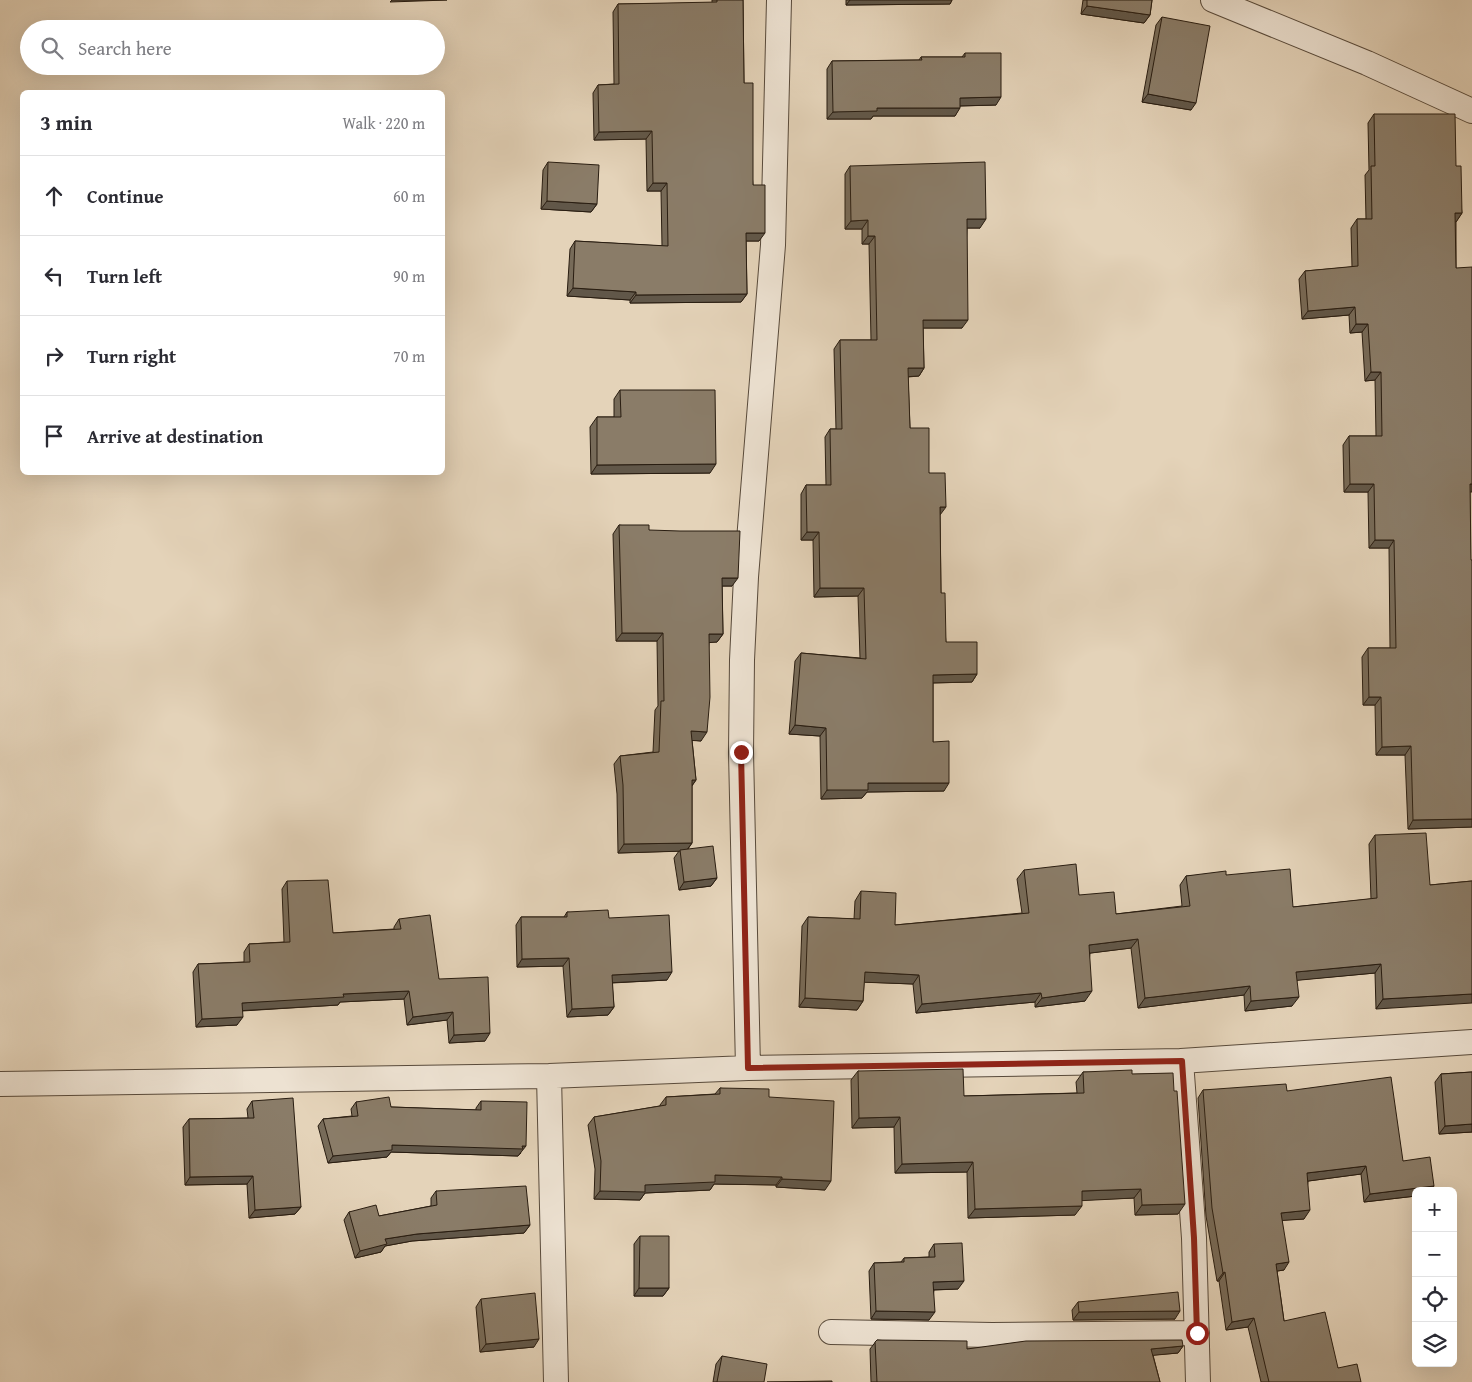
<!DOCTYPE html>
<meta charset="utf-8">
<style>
body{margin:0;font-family:"Gentium Book Plus",serif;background:#f7f7f7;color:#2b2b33}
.controls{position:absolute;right:15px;bottom:15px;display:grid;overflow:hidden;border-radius:8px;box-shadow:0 5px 20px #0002}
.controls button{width:45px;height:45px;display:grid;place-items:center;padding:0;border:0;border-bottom:1px solid #e1e1e2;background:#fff;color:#2b2b33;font:25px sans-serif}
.stop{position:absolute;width:15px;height:15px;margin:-11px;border:4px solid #8f2418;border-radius:50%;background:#fff}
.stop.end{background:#8f2418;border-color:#fff;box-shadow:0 1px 5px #0008}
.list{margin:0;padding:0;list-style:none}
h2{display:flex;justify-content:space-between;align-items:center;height:65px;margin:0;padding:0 20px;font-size:21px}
h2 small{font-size:16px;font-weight:400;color:#7c7c81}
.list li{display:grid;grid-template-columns:32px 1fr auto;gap:15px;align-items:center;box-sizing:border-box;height:80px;padding:0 20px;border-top:1px solid #e1e1e2}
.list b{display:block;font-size:19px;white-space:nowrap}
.list em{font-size:16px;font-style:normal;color:#7c7c81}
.icon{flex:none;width:28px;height:28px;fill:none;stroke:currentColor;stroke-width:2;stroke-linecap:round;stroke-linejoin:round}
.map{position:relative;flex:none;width:1472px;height:1382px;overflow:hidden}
.search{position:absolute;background:#fff;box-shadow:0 5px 20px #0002;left:20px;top:20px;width:425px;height:55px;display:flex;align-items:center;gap:12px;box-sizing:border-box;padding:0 18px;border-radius:28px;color:#7c7c81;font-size:19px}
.panel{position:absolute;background:#fff;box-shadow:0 5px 20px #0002;left:20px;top:90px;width:425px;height:385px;border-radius:8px}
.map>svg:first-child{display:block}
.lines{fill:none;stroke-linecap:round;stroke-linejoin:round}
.minor-casing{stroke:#584a3b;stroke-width:26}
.minor{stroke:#ede2d2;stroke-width:24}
.wall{fill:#776b59;stroke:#291d11}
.shaded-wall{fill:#615749;stroke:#291d11}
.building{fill:#8a7c68;stroke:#291d11}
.route{stroke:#8f2418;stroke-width:6}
</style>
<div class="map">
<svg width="1472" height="1382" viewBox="0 0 1472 1382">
<rect width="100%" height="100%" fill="#e4d3b9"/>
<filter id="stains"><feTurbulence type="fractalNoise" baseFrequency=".004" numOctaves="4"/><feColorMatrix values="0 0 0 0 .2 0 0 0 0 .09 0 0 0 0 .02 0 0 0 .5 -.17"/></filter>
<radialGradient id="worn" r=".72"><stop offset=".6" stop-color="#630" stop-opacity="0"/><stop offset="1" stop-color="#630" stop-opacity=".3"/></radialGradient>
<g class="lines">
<defs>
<path id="minor" d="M 1213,0 L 1367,63 L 1472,111
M 1181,1061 L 1194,1238 L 1198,1382
M 748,1068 L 741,752 L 742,660 L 746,577 L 773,245 L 779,0
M 549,1076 L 556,1382
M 0,1084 L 549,1076 L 748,1068 L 1181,1061 L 1472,1042
M 831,1332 L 992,1335 L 1197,1333"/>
</defs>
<use href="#minor" class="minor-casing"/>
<use href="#minor" class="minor"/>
</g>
<path class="wall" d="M 712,0 L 743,0 L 744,83 L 753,185 L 759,241 L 746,241 L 747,294 L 741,302 L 630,303 L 630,300 L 567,296 L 570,249 L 575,241 L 662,246 L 661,191 L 647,191 L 646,139 L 594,140 L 593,93 L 598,85 L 614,84 L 613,12 L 618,4 L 712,3 Z
M 846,0 L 952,0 L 950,4 L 846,5 Z
M 1083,0 L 1152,0 L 1150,15 L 1144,23 L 1081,14 Z
M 1162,17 L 1191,110 L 1142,102 L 1156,25 Z
M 965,53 L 996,105 L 960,106 L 955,116 L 873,116 L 871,119 L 827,119 L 827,69 L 832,61 L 919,60 L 921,57 L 962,57 Z
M 1374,114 L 1456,166 L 1462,213 L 1456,222 L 1456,268 L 1470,492 L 1472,827 L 1408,829 L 1405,755 L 1376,755 L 1375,705 L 1363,705 L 1362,657 L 1368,648 L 1390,648 L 1389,548 L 1369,548 L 1368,492 L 1344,492 L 1343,445 L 1349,436 L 1376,436 L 1375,380 L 1365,381 L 1362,332 L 1350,333 L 1349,315 L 1302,319 L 1299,279 L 1305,271 L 1352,267 L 1351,228 L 1357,219 L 1366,219 L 1365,175 L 1369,170 L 1368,123 Z
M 548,162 L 597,204 L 591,212 L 541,209 L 543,170 Z
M 850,166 L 980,228 L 967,228 L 962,328 L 923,328 L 924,368 L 919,376 L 908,377 L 910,428 L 929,473 L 940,515 L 941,593 L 946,642 L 977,674 L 972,682 L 933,683 L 933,742 L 944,791 L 867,792 L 862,798 L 821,799 L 820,736 L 789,734 L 795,661 L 801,653 L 860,658 L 858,596 L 814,597 L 813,540 L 801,540 L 801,494 L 806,485 L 826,485 L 825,437 L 830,429 L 836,429 L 834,349 L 840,340 L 871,340 L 869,244 L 862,244 L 862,229 L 845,229 L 845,174 Z
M 620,390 L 710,473 L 591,474 L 590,427 L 597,417 L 614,417 L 614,399 Z
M 619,525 L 649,530 L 732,586 L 722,586 L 723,634 L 717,642 L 709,642 L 701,741 L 692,740 L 696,780 L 692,786 L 692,843 L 688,849 L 717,878 L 711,886 L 679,890 L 674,858 L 679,851 L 618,853 L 617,794 L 614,764 L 620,756 L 653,752 L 655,710 L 658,706 L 657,641 L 616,641 L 613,534 Z
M 1375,835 L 1430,885 L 1472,881 L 1376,1009 L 1375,973 L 1297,980 L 1292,1006 L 1245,1011 L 1244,995 L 1138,1008 L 1131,948 L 1090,953 L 1085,1001 L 1035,1007 L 1035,1002 L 916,1013 L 913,984 L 864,982 L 863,1001 L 857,1010 L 799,1007 L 802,926 L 808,917 L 854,919 L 855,901 L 861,891 L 895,925 L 1022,913 L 1017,879 L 1024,870 L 1079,895 L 1116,914 L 1182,906 L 1180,885 L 1186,876 L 1226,875 L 1293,907 L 1371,899 L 1369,844 Z
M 287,881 L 333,933 L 394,929 L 394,927 L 399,919 L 439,979 L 485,1041 L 449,1043 L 447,1020 L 407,1025 L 404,999 L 340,1002 L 338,1005 L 242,1011 L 237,1025 L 196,1027 L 193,972 L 198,964 L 244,962 L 244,952 L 249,944 L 284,942 L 282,889 Z
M 567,912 L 609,918 L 667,980 L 612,983 L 614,1007 L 608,1015 L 567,1017 L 563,966 L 517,967 L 516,925 L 521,917 L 564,917 Z
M 858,1071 L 964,1096 L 1077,1093 L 1076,1082 L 1083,1072 L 1132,1074 L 1178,1214 L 1135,1215 L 1134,1198 L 1082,1200 L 1075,1215 L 968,1218 L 967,1172 L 895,1173 L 894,1127 L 852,1128 L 851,1080 Z
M 1472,1072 L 1472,1132 L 1439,1134 L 1435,1082 L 1441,1074 Z
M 720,1088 L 769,1097 L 825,1190 L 776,1187 L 776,1185 L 714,1184 L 710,1190 L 645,1193 L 640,1200 L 594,1199 L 595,1169 L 588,1125 L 594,1117 L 660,1106 L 660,1105 L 666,1097 L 715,1094 Z
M 1203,1090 L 1287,1091 L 1403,1161 L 1434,1186 L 1430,1191 L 1416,1191 L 1416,1196 L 1364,1202 L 1361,1174 L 1308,1181 L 1304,1219 L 1282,1220 L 1284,1270 L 1277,1271 L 1284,1321 L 1338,1368 L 1361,1382 L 1261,1382 L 1248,1327 L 1226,1330 L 1219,1281 L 1217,1281 L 1206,1216 L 1198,1098 Z
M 252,1101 L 301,1207 L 295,1214 L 249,1218 L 247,1184 L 185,1185 L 183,1127 L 189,1119 L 248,1118 L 247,1109 Z
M 481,1101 L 521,1153 L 518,1156 L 391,1152 L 387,1157 L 328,1163 L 318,1126 L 323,1119 L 352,1116 L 351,1109 L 356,1102 L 391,1107 L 476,1110 L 476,1108 Z
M 436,1191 L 530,1225 L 524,1233 L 412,1241 L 385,1246 L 381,1252 L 355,1258 L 344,1220 L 349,1212 L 379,1216 L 431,1206 L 431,1198 Z
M 640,1236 L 669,1288 L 663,1296 L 634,1296 L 634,1244 Z
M 934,1244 L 958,1289 L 934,1290 L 929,1320 L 871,1319 L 869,1271 L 874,1263 L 901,1262 L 904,1258 L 929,1257 L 929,1252 Z
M 481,1299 L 534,1347 L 480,1352 L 476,1307 Z
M 1078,1302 L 1175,1319 L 1073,1320 L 1072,1310 Z
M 877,1340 L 967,1349 L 1183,1346 L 1178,1353 L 1153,1355 L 1160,1382 L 871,1382 L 870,1349 Z
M 722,1356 L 764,1382 L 713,1382 L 716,1364 Z"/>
<path class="shaded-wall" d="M 392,0 L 447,0 L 390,2 Z
M 850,0 L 952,0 L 950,4 L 846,5 Z
M 1087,6 L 1150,15 L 1144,23 L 1081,14 Z
M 1148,94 L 1196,103 L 1191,110 L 1142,102 Z
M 1001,97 L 996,105 L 955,106 L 960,98 Z
M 877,108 L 960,108 L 955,116 L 873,116 L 871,119 L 827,119 L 833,112 Z
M 652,131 L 646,139 L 594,140 L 599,132 Z
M 653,183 L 667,183 L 661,191 L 647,191 Z
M 547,201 L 597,204 L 591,212 L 541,209 Z
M 1455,213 L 1462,213 L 1456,222 L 1450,222 Z
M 967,219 L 986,219 L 980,228 L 961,228 Z
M 868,220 L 862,229 L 845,229 L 851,221 Z
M 746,233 L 765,233 L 759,241 L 740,241 Z
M 868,236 L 875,236 L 869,244 L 862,244 Z
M 573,288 L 636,292 L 630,300 L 567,296 Z
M 747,294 L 741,302 L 630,303 L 636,295 Z
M 1355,307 L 1349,315 L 1302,319 L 1308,311 Z
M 923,320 L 968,320 L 962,328 L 917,328 Z
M 1356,324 L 1368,324 L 1362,332 L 1350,333 Z
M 908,368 L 924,368 L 919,376 L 902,377 Z
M 1371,372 L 1381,372 L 1375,380 L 1365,381 Z
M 716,464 L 710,473 L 591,474 L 597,465 Z
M 1350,484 L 1374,484 L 1368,492 L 1344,492 Z
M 1470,484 L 1472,484 L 1472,492 L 1464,492 Z
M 940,507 L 946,507 L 940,515 Z
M 807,532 L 819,532 L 813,540 L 801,540 Z
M 1375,540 L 1394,540 L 1389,548 L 1369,548 Z
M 722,578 L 738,578 L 732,586 L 716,586 Z
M 820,588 L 864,588 L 858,596 L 814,597 Z
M 622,633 L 663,633 L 657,641 L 616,641 Z
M 709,634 L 723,634 L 717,642 L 703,643 Z
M 977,674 L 972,682 L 927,683 L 933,675 Z
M 1369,697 L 1381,697 L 1375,705 L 1363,705 Z
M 795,725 L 826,728 L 820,736 L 789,734 Z
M 691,731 L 707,732 L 701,741 L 685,740 Z
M 1411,746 L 1405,755 L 1376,755 L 1382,747 Z
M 692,780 L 696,780 L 690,788 Z
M 868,783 L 949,783 L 944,791 L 867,792 L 862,798 L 821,799 L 827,790 Z
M 1472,819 L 1472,827 L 1408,829 L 1413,820 Z
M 692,843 L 686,851 L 618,853 L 624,844 Z
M 717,878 L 711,886 L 679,890 L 684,882 Z
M 1138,939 L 1131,948 L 1083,954 L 1089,945 Z
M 569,958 L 563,966 L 517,967 L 522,959 Z
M 1381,964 L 1375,973 L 1290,981 L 1296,972 Z
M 672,972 L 667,980 L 606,983 L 612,975 Z
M 865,972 L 919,975 L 913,984 L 858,982 Z
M 1250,986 L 1244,995 L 1138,1008 L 1145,998 Z
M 409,991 L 404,999 L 340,1002 L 338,1005 L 236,1011 L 242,1003 L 343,994 Z
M 1092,991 L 1085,1001 L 1035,1007 L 1042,998 Z
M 1041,993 L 1035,1002 L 916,1013 L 922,1004 Z
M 1472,994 L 1472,1003 L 1376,1009 L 1383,999 Z
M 1299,997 L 1292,1006 L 1245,1011 L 1251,1001 Z
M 805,998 L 863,1001 L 857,1010 L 799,1007 Z
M 614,1007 L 608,1015 L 567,1017 L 572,1009 Z
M 453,1012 L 447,1020 L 407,1025 L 413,1017 Z
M 243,1017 L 237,1025 L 196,1027 L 202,1019 Z
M 490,1033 L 485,1041 L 449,1043 L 454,1035 Z
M 900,1117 L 894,1127 L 852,1128 L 859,1118 Z
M 1472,1124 L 1472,1132 L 1439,1134 L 1445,1126 Z
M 392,1145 L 522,1146 L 526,1146 L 518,1156 L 391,1152 L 387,1157 L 328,1163 L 333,1156 Z
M 973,1162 L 967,1172 L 895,1173 L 902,1164 Z
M 1366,1166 L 1361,1174 L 1301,1182 L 1307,1173 Z
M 715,1175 L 782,1177 L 776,1185 L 714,1184 L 710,1190 L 645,1193 L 640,1200 L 594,1199 L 600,1191 Z
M 253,1176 L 247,1184 L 185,1185 L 190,1177 Z
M 782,1179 L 831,1181 L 825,1190 L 776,1187 Z
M 1434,1186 L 1430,1191 L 1416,1191 L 1416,1196 L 1364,1202 L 1370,1194 Z
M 1141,1189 L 1134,1198 L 1075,1201 L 1082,1191 Z
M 1185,1204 L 1178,1214 L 1135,1215 L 1142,1205 Z
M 1082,1206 L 1075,1215 L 968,1218 L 975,1209 Z
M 301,1207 L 295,1214 L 249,1218 L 255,1210 Z
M 1310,1210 L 1304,1219 L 1275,1221 L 1281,1213 Z
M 530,1225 L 524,1233 L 412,1241 L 385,1246 L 381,1252 L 355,1258 L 360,1251 L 385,1239 L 417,1234 Z
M 1289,1262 L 1284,1270 L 1271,1272 L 1276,1264 Z
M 1225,1272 L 1219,1281 L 1217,1281 L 1223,1273 Z
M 964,1281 L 958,1289 L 928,1290 L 933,1282 Z
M 639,1288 L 669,1288 L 663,1296 L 634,1296 Z
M 876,1311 L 935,1312 L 929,1320 L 871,1319 Z
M 1180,1311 L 1175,1319 L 1073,1320 L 1079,1312 Z
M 1254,1318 L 1248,1327 L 1226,1330 L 1232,1322 Z
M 539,1339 L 534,1347 L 480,1352 L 486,1344 Z
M 1183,1346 L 1178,1353 L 1146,1356 L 1151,1349 Z"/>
<path class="building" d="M 717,0 L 743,0 L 744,83 L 753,83 L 753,185 L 765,185 L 765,233 L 746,233 L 747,294 L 636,295 L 636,292 L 573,288 L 575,241 L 668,246 L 667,183 L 653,183 L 652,131 L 599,132 L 598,85 L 619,84 L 618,4 L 717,2 Z
M 1087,0 L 1152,0 L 1150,15 L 1087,6 Z
M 1162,17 L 1210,26 L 1196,103 L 1148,94 Z
M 965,53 L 1001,53 L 1001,97 L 960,98 L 960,108 L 877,108 L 877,111 L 833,112 L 832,61 L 922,60 L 921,57 L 965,57 Z
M 1374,114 L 1455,114 L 1456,166 L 1461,166 L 1462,213 L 1455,213 L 1456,268 L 1472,267 L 1472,484 L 1470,484 L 1471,560 L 1472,560 L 1472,819 L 1413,820 L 1411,746 L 1382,747 L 1381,697 L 1369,697 L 1368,648 L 1396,648 L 1394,540 L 1375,540 L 1374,484 L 1350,484 L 1349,436 L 1382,436 L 1381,372 L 1371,372 L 1368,324 L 1356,324 L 1355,307 L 1308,311 L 1305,271 L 1358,266 L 1357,219 L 1372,219 L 1371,166 L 1375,166 Z
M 548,162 L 599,165 L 597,204 L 547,201 Z
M 985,162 L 986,219 L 967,219 L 968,320 L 923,320 L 924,368 L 908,368 L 910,428 L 929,428 L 929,473 L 945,473 L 946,507 L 940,507 L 941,593 L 945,593 L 946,642 L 977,642 L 977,674 L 933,675 L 933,742 L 949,741 L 949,783 L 868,783 L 868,790 L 827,790 L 826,728 L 795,725 L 801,653 L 866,659 L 864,588 L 820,588 L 819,532 L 807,532 L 806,485 L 831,485 L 830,429 L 842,429 L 840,340 L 877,340 L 875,236 L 868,236 L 868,220 L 851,221 L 850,166 Z
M 620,390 L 715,390 L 716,464 L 597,465 L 597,417 L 621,417 Z
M 619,525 L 649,525 L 649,530 L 680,531 L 740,531 L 738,578 L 722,578 L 723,634 L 709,634 L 710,697 L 707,732 L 691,731 L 696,780 L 692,780 L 692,843 L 624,844 L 623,785 L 620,756 L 659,752 L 661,701 L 664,701 L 663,633 L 622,633 Z
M 1426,833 L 1430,885 L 1472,881 L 1472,994 L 1383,999 L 1381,964 L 1296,972 L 1299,997 L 1251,1001 L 1250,986 L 1145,998 L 1138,939 L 1089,945 L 1092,991 L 1042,998 L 1041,993 L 922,1004 L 919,975 L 865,972 L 863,1001 L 805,998 L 808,917 L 860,919 L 861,891 L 896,893 L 895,925 L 1029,913 L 1024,870 L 1076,864 L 1079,895 L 1114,892 L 1116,914 L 1190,906 L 1186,876 L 1226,871 L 1226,875 L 1290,869 L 1293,907 L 1377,898 L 1375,835 Z
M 713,846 L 717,878 L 684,882 L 680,850 Z
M 328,880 L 333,933 L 401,929 L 399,919 L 430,915 L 439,979 L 488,977 L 490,1033 L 454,1035 L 453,1012 L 413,1017 L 409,991 L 343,994 L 344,997 L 242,1003 L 243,1017 L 202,1019 L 198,964 L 250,962 L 249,944 L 290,942 L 287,881 Z
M 608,910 L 609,918 L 669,915 L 672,972 L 612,975 L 614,1007 L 572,1009 L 569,958 L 522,959 L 521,917 L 567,917 L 567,912 Z
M 963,1069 L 964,1096 L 1084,1093 L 1083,1072 L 1132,1070 L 1132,1074 L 1173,1073 L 1174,1091 L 1177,1091 L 1185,1204 L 1142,1205 L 1141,1189 L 1082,1191 L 1082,1206 L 975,1209 L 973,1162 L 902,1164 L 900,1117 L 859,1118 L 858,1071 Z
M 1472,1072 L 1472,1124 L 1445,1126 L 1441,1074 Z
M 1391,1077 L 1403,1161 L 1430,1157 L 1434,1186 L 1370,1194 L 1366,1166 L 1307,1173 L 1310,1210 L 1281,1213 L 1289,1262 L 1276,1264 L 1284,1321 L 1325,1312 L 1338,1368 L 1357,1364 L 1361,1382 L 1269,1382 L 1254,1318 L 1232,1322 L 1225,1272 L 1223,1273 L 1212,1208 L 1203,1090 L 1286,1084 L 1287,1091 Z
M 720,1088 L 769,1089 L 769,1097 L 834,1101 L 831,1181 L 782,1179 L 782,1177 L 715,1175 L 715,1182 L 645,1185 L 645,1192 L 600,1191 L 601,1161 L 594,1117 L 666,1105 L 666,1097 L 720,1094 Z
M 389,1097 L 391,1107 L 481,1110 L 481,1101 L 527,1102 L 526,1146 L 522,1146 L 523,1149 L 392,1145 L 392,1150 L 333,1156 L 323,1119 L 358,1116 L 356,1102 Z
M 293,1098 L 301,1207 L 255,1210 L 253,1176 L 190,1177 L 189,1119 L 254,1118 L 252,1101 Z
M 526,1186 L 530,1225 L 417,1234 L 385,1239 L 387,1244 L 360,1251 L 349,1212 L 376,1205 L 379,1216 L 437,1205 L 436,1191 Z
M 640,1236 L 669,1236 L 669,1288 L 639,1288 Z
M 962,1243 L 964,1281 L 933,1282 L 935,1312 L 876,1311 L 874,1263 L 904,1262 L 904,1258 L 935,1257 L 934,1244 Z
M 1178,1292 L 1180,1311 L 1079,1312 L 1078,1302 Z
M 535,1293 L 539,1339 L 486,1344 L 481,1299 Z
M 877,1340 L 967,1341 L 967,1349 L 1026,1341 L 1182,1340 L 1183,1346 L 1151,1349 L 1160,1382 L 877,1382 L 875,1342 Z
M 722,1356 L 767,1364 L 764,1382 L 717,1382 Z
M 832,1381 L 832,1382 L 767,1382 Z"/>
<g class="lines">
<path class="route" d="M 741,752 L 748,1068 L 1182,1061 L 1194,1238 L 1197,1333"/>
</g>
<rect width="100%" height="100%" filter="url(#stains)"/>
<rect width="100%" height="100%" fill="url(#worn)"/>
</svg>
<div class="controls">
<button>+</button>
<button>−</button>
<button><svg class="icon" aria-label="locate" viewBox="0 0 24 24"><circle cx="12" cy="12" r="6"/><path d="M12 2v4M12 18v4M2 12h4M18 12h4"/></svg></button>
<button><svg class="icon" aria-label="layers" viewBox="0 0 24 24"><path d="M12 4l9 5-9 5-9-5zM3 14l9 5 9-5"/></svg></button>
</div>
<div class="stop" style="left:1197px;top:1333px"></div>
<div class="stop end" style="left:741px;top:752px"></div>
<div class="search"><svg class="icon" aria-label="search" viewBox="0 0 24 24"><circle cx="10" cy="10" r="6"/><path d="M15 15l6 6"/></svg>Search here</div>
<section class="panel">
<h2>3 min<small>Walk · 220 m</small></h2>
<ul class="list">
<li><svg class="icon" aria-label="ahead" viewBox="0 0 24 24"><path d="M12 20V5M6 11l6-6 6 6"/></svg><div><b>Continue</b></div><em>60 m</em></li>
<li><svg class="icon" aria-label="left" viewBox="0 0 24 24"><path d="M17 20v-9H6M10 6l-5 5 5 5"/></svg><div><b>Turn left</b></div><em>90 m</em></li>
<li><svg class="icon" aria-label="right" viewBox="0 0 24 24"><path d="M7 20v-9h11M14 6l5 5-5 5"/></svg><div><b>Turn right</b></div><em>70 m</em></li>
<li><svg class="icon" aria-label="arrive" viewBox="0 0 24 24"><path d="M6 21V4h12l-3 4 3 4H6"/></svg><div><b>Arrive at destination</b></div></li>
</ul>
</section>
</div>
